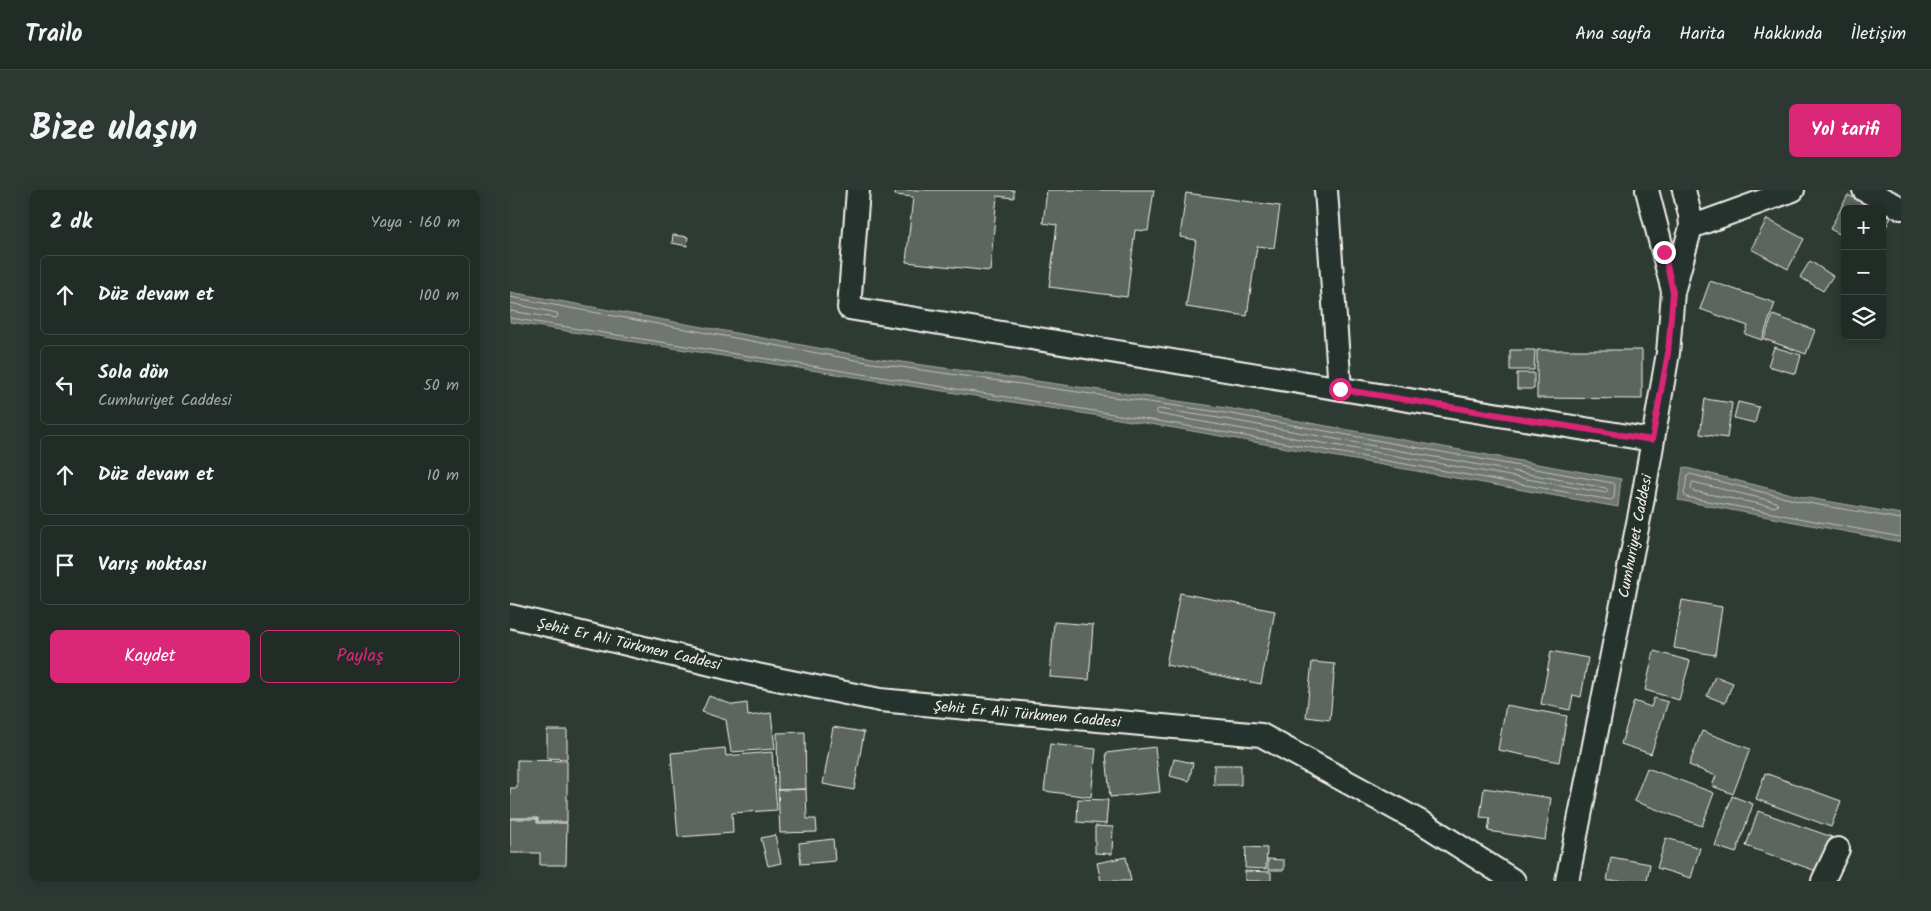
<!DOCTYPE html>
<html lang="tr">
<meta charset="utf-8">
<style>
body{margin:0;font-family:Kalam,sans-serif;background:#2e3833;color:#f1f3f6}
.controls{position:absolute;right:15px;top:15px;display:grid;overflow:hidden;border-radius:8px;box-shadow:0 2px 12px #0003}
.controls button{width:45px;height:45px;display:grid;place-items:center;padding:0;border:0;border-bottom:1px solid #3f4844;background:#222c27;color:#f1f3f6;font:25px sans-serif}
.stop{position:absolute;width:15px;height:15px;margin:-11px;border:4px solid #db2777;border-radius:50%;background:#fff}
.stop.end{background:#db2777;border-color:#fff;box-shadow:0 1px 5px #0008}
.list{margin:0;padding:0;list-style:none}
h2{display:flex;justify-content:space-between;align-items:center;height:65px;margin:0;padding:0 20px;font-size:21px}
h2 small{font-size:16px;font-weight:400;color:#a2a7a7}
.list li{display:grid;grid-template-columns:32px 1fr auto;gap:15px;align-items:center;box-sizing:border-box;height:80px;margin:0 10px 10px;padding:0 10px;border:1px solid #3f4844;border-radius:8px}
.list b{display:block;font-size:19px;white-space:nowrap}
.list p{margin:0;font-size:16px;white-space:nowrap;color:#a2a7a7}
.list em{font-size:16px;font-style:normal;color:#a2a7a7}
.actions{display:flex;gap:10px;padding:15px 20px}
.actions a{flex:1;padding:11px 0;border:1px solid #db2777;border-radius:8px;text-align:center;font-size:18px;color:#db2777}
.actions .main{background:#db2777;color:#fff}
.icon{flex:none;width:28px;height:28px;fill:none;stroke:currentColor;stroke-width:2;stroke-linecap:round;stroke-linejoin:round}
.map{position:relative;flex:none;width:1391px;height:691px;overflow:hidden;border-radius:8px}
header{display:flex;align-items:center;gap:30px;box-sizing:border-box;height:70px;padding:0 25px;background:#222c27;border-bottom:1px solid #3f4844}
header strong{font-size:24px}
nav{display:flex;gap:28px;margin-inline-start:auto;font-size:18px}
.intro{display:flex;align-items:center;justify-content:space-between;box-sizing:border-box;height:120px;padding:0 30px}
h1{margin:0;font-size:35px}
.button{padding:12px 22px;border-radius:8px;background:#db2777;color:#fff;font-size:18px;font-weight:700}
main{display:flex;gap:30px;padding:0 30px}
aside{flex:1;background:#222c27;border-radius:8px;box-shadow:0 2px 12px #0003}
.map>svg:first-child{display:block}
.water{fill:#6f7770;stroke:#a4a8a0}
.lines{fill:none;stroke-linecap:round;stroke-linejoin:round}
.shore{stroke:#bfc0b8;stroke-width:1}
.building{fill:#5c655e;stroke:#f4f1e8}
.minor-casing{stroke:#f4f1e8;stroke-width:26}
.minor{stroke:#26332d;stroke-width:22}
.route{stroke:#db2777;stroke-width:6}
.labels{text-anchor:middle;stroke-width:5;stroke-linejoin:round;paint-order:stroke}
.street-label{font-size:15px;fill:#f4f1e8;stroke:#26332d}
</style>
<header>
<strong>Trailo</strong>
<nav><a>Ana sayfa</a><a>Harita</a><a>Hakkında</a><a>İletişim</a></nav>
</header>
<div class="intro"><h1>Bize ulaşın</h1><a class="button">Yol tarifi</a></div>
<main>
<aside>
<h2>2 dk<small>Yaya · 160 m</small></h2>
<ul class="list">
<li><svg class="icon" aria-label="ahead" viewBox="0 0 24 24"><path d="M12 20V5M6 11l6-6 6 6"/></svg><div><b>Düz devam et</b></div><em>100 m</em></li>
<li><svg class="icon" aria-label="left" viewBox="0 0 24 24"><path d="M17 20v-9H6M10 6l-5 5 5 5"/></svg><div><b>Sola dön</b><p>Cumhuriyet Caddesi</p></div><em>50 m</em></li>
<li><svg class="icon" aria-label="ahead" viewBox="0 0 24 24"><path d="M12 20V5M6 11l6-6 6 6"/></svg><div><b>Düz devam et</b></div><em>10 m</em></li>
<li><svg class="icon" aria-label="arrive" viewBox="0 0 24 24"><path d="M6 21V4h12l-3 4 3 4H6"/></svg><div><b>Varış noktası</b></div></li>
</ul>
<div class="actions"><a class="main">Kaydet</a><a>Paylaş</a></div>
</aside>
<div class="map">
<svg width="1391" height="691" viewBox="0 0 1391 691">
<rect width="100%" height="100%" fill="#2e3b34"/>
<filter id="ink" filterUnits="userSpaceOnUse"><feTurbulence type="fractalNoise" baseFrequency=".02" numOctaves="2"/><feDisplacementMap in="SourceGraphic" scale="10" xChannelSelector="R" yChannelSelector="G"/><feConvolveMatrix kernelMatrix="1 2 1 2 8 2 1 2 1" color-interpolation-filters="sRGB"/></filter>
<g filter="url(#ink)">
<path class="water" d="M 0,102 L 363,168 L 717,218 L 1111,289 L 1108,317 L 665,238 L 0,132 Z
M 1173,277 L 1293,307 L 1391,324 L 1391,352 L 1168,310 Z"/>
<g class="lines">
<path class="shore" d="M 0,107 L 362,173 L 716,223 L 1103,293 L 1105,295 L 1104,308 L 1101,310 L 666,234 L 0,128
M 0,113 L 47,123 L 48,125 L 46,128 L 0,121
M 649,219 L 715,229 L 1096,298 L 1098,301 L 1096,303 L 648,224 L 646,221 Z
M 1183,292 L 1266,312 L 1268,315 L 1265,317 L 1183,301 L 1181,299 Z
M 1391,329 L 1292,312 L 1180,284 L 1177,286 L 1174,304 L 1176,307 L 1391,347"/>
</g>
<path class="building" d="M 386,0 L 504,0 L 504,8 L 487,6 L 480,81 L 396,72 L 403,7 L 385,5 Z
M 537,0 L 644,0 L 638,41 L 625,40 L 617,107 L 539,97 L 547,35 L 533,33 Z
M 676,3 L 770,16 L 764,58 L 747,56 L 737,126 L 676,117 L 686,50 L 670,47 Z
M 1338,5 L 1364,19 L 1335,19 L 1335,47 L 1320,39 Z
M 1372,23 L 1381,28 L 1372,44 Z
M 1257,29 L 1294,49 L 1278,79 L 1241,59 Z
M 163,45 L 178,47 L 177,56 L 162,53 Z
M 1300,71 L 1323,86 L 1313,101 L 1290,87 Z
M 1200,91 L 1265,113 L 1252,150 L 1235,144 L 1238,136 L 1190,119 Z
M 1263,125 L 1305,140 L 1296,164 L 1254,149 Z
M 1264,157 L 1291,165 L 1286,184 L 1258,176 Z
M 1000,160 L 1025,160 L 1024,180 L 1000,180 Z
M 1027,160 L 1132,160 L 1132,209 L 1027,208 Z
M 1007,183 L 1024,183 L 1024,199 L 1007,199 Z
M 1195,209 L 1222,213 L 1217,248 L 1190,244 Z
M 1228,212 L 1249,217 L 1245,233 L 1224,228 Z
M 670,403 L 765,421 L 751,494 L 656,475 Z
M 1172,410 L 1212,417 L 1205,465 L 1164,458 Z
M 544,432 L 583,435 L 579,490 L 540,487 Z
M 1041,461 L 1078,468 L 1071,507 L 1063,505 L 1060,520 L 1031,514 Z
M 1144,461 L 1180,471 L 1169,510 L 1135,500 Z
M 802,472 L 825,474 L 820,530 L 796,527 Z
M 1205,486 L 1223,493 L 1215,513 L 1197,506 Z
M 199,506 L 223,515 L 237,513 L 238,526 L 261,523 L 265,559 L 221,562 L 216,530 L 192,522 Z
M 1144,508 L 1158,512 L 1141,564 L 1111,554 L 1124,511 L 1141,517 Z
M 996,515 L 1057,526 L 1049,572 L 988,560 Z
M 323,537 L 354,542 L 344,600 L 313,594 Z
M 37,540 L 57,540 L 57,569 L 37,568 Z
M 1192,541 L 1240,559 L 1223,604 L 1202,596 L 1206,586 L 1179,575 Z
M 295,542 L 296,599 L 268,600 L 267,543 Z
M 540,554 L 586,559 L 581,607 L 534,601 Z
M 645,557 L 650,602 L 600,607 L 596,563 Z
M 215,558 L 216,566 L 262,562 L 267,620 L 222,623 L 223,643 L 168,647 L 161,563 Z
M 664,569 L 683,573 L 679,591 L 660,586 Z
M 7,570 L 57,571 L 57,632 L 28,632 L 28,628 L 0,628 L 0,598 L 7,598 Z
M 704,575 L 731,575 L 731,595 L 704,595 Z
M 1137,578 L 1204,603 L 1192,636 L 1124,611 Z
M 1255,583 L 1331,611 L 1321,637 L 1246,609 Z
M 974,598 L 1041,608 L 1035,650 L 978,641 L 980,628 L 970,627 Z
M 296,599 L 297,629 L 306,629 L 307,642 L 270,643 L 268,600 Z
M 1222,606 L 1243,614 L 1226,663 L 1205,656 Z
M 568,609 L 598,610 L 596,634 L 567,632 Z
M 1248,621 L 1322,647 L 1309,682 L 1236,656 Z
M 0,629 L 27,629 L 27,633 L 57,633 L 56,675 L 30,675 L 30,663 L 0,663 Z
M 585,636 L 603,637 L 602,664 L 585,663 Z
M 265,645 L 271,673 L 258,676 L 251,648 Z
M 1156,648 L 1190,658 L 1181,688 L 1147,678 Z
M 323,649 L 325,671 L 291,674 L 289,653 Z
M 736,657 L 757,658 L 756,679 L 735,678 Z
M 616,667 L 621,691 L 591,691 L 587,673 Z
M 1101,667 L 1140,674 L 1137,691 L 1097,691 Z
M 758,669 L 774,670 L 774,680 L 758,680 Z
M 735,681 L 761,682 L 761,691 L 735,691 Z"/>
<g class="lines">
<defs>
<path id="minor" d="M 348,0 L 339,118 L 1142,250
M 816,0 L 830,199
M 1137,0 L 1163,101
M 1354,0 L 1391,18
M 1181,37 L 1283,0
M 0,426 L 247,485 L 370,510 L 751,545 L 916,635 L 1004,691
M 1057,691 L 1132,313 L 1158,163 L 1163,102 L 1181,37 L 1180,25 L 1174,0
M 1313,691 L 1328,659"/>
</defs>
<use href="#minor" class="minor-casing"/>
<use href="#minor" class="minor"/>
</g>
</g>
<g class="lines" filter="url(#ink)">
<path class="route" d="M 830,199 L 1142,250 L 1158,163 L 1163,102 L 1154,62"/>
</g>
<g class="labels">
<g class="street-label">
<text transform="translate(1125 346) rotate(-79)" y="5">Cumhuriyet Caddesi</text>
<text transform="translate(119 454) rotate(13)" y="5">Şehit Er Ali Türkmen Caddesi</text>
<text transform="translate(517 524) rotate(5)" y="5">Şehit Er Ali Türkmen Caddesi</text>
</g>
</g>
</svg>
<div class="controls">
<button>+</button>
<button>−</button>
<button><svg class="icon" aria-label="layers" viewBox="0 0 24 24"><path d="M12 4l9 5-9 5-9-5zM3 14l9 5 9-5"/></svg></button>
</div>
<div class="stop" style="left:830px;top:199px"></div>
<div class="stop end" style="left:1154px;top:62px"></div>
</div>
</main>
